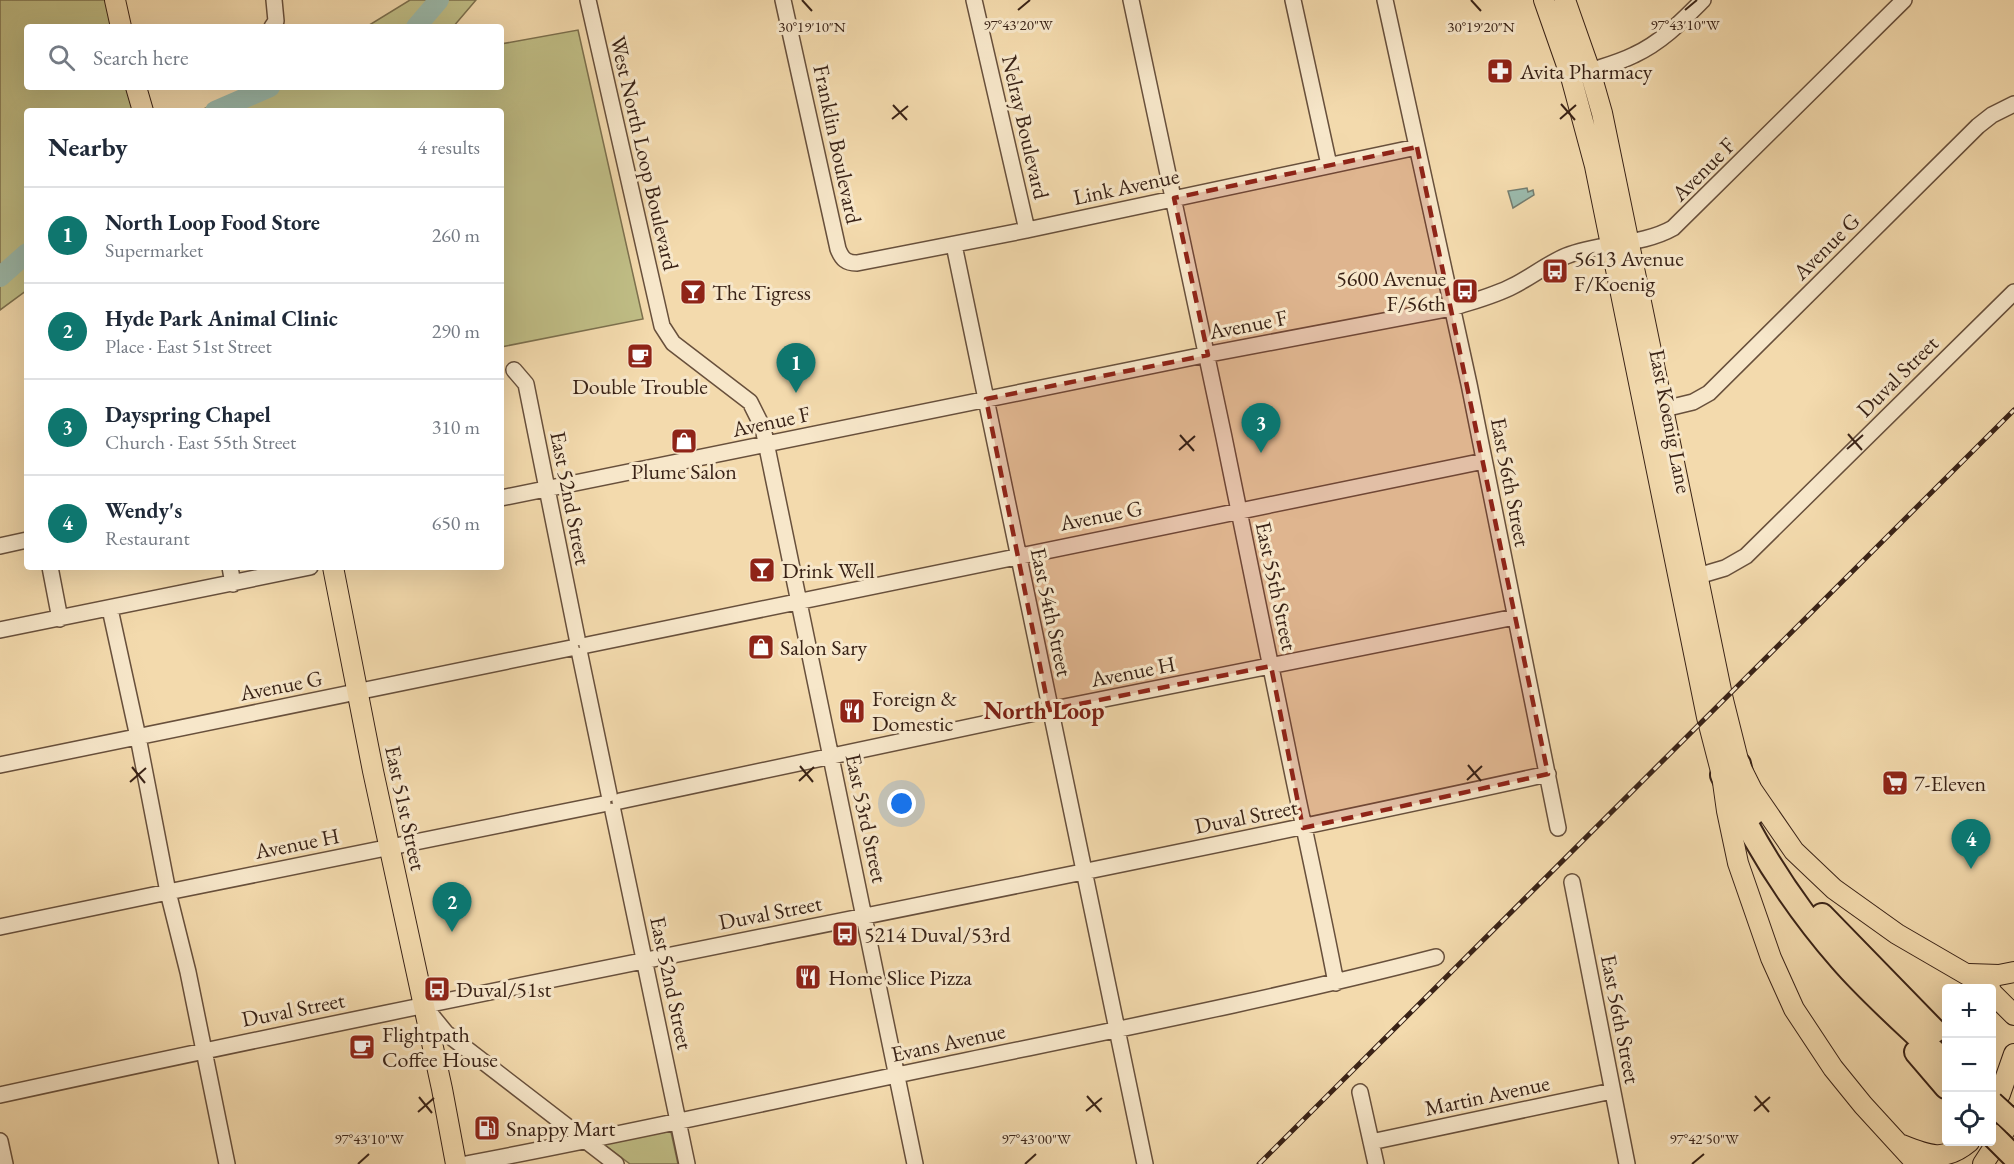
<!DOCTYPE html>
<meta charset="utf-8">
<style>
body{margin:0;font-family:"EB Garamond",serif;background:#f6f6f7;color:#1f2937}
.controls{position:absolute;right:18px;bottom:18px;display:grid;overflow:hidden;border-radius:6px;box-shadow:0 6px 24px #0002}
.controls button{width:54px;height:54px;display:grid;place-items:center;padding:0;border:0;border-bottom:2px solid #e0e1e3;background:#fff;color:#1f2937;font:30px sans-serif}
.you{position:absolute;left:902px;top:804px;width:21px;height:21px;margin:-15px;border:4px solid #fff;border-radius:50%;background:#1a73e8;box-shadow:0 0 0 9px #1a73e833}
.badge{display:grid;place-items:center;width:39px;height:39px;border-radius:50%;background:#0f766e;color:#fff;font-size:20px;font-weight:700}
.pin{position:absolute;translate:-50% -50px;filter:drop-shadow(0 2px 3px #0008)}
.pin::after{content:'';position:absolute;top:32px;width:21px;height:18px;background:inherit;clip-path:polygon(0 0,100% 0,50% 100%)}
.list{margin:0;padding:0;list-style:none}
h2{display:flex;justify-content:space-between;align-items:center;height:78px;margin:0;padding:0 24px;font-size:26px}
h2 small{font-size:20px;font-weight:400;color:#747a83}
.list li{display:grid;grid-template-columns:39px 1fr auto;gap:18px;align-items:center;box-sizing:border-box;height:96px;padding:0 24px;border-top:2px solid #e0e1e3}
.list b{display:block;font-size:22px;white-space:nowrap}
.list p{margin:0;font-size:20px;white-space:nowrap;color:#747a83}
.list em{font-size:20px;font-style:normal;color:#747a83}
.icon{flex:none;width:33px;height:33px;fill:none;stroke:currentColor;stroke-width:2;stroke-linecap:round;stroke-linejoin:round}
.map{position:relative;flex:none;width:2014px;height:1164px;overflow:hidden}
.search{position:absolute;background:#fff;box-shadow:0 6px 24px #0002;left:24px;top:24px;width:480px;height:66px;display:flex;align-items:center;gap:15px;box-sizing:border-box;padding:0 21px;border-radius:6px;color:#747a83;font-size:22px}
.panel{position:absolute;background:#fff;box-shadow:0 6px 24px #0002;left:24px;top:108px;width:480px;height:462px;border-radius:6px}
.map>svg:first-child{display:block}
.green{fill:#c0be86;stroke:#7c704e;stroke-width:1.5}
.water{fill:#9bbaac;stroke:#747d70;stroke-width:1.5}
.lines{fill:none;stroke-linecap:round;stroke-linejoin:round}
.river{stroke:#9bbaac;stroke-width:20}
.minor-casing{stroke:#68503c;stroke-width:18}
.major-casing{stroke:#392216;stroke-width:22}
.highway-casing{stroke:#392216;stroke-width:26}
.minor{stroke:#f7e7ca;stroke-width:15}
.major{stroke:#f3daad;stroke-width:20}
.highway{stroke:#f3daad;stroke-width:22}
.rail-casing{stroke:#392216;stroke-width:5}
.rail{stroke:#f7e7ca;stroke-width:3;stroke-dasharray:9;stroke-linecap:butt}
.highway-bridge-casing{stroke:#392216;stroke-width:26;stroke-linecap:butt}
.highway-bridge{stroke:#f3daad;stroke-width:22}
.marked{fill:#8f2418;fill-opacity:0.2;stroke:#8f2418;stroke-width:4.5;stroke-dasharray:12 8;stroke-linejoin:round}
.ticks{fill:none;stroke:#392216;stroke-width:2}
.labels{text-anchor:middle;stroke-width:6;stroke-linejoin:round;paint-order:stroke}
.poi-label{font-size:22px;fill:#392216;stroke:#f7e7ca;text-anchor:start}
.street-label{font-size:22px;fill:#392216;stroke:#f7e7ca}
.neighbourhood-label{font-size:24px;font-weight:bold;fill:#7a1f14;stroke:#f7e7ca}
.ticks-label{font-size:15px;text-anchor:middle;fill:#392216;stroke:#f7e7ca;stroke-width:6;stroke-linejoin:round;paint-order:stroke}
</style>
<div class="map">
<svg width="2014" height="1164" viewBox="0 0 2014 1164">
<rect width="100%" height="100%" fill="#f3daad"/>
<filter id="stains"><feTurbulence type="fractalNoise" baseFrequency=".00333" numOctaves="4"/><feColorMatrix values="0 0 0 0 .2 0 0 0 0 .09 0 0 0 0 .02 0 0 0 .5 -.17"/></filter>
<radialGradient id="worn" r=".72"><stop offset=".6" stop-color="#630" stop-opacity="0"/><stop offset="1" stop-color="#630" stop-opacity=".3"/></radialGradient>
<path class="green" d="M 0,0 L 115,0 L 121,27 L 27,27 L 27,87 L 136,87 L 143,111 L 27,111 L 27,290 L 0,310 Z
M 410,0 L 476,0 L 453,27 L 366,27 Z
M 578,30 L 643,319 L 501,347 L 501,111 L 199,111 L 254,87 L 501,87 L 501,44 Z
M 669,1130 L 671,1132 L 678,1164 L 630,1164 L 606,1146 L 606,1144 Z"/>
<path class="water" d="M 1527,188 L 1528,192 L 1533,190 L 1534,195 L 1513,208 L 1508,191 Z"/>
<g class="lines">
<path class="river" d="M 416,27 L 439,0
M 215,111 L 270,87
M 0,277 L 27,253"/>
<defs>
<path id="minor" d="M 588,0 L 662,326 L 673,343 L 750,402 L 763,428 L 915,1164
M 783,0 L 838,249 C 842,259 846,263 857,263 L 1027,230 L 1417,147
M 974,0 L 1027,230
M 1131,0 C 1185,248 1237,497 1287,746 C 1303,825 1321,904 1336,983
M 1293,0 L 1329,165
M 1385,0 L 1469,384 L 1558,828
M 272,27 L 276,21 L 274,0
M 1590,71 C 1605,66 1620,62 1634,55 C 1662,42 1682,21 1703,0
M 954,245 L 1145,1164
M 514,370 L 526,384 L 577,638
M 1664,409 L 1693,402 L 1709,393 L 1978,126 L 1992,115 L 2014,104
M 501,498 L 1199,356 L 1452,308 C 1473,301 1494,296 1513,286 C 1531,277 1547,264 1566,256 C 1601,242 1641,246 1673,228 L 1904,0
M 0,546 L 27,540
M 50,567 L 60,619
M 230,567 L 233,584
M 1698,576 L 1725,568 L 1746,556 L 2014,292
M 110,609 L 138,737 L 168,892 L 188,972 L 227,1164
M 0,630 L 310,567
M 587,645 L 1484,461
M 580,655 L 609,794
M 0,765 L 571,648
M 620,801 L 1049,710 L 1515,617
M 613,811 L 687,1164
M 1572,882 L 1627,1164
M 0,927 L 168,892 L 603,804
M 424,1006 L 446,1033 L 616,1164
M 1360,1092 L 1376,1164
M 0,1095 C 515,982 1033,887 1548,774
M 0,1141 L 5,1164
M 1371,1142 L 1612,1091
M 466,1164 C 627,1134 785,1098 945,1065 C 1109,1031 1274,999 1436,957"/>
<path id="major" d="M 115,0 L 121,27
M 1544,0 L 1571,77 L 1595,166 L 1707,717 L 1722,775 L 1727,811 L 1738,863 L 1771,958 L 1794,1009 L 1833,1068 L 1863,1105 L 1917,1164
M 1565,0 L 1590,71 L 1602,113 L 1723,700 L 1739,764 L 1752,790 L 1794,851 L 1834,889 L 1897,934 L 1990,988
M 136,87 L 143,111
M 333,567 L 373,771 L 442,1089 L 456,1164
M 1969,974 L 1999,975 L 2014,972
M 1992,993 L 2014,1015
M 1992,1109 L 2000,1094 L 2014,1054
M 1902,1145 C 1929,1156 1945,1162 1969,1142
M 1983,1164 L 2014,1116"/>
<path id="highway" d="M 1739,764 L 1748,802 L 1754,813
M 1722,775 C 1753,842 1792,904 1841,960 C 1873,997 1911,1029 1946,1063
M 1822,915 L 1935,1031
M 1916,1052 L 1946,1087"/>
</defs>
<use href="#minor" class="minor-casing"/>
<use href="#major" class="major-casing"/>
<use href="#highway" class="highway-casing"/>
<use href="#minor" class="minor"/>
<use href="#major" class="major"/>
<use href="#highway" class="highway"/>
<defs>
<path id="rail" d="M 1259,1164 L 2014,410"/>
</defs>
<use href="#rail" class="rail-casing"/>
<use href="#rail" class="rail"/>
<defs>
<path id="highway-bridge" d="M 1992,1103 L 2014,1123
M 1992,1135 L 2014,1157"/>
</defs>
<use href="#highway-bridge" class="highway-bridge-casing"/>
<use href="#highway-bridge" class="highway-bridge"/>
</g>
<path class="marked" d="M 1417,147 L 1548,774 L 1303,828 L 1271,666 L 1049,710 L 986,399 L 1208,355 L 1174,198 Z"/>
<path class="ticks" d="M 802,0 L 812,11M 1471,0 L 1481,11M 1018,10 L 1030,0M 1685,10 L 1697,0M 1561,104 L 1575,120M 893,105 L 907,120M 892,119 L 908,106M 1560,119 L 1576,105M 1848,434 L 1862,450M 1180,435 L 1194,451M 1847,449 L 1863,435M 1179,450 L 1195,436M 1468,765 L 1481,781M 800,766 L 813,782M 132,767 L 145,783M 1467,780 L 1482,766M 799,781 L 814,767M 130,782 L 146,768M 1087,1096 L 1101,1112M 1755,1096 L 1769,1112M 419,1097 L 432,1113M 1086,1111 L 1102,1098M 1754,1111 L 1770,1097M 418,1112 L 434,1098M 358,1164 L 369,1154M 1025,1164 L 1036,1154M 1692,1164 L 1704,1154"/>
<defs>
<symbol id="pharmacy-square" viewBox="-11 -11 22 22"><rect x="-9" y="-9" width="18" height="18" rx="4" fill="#8f2418" stroke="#f7e7ca"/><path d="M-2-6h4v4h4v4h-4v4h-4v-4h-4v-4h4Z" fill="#fff"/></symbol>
<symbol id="bus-square" viewBox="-11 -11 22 22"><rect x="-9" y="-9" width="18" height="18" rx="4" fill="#8f2418" stroke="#f7e7ca"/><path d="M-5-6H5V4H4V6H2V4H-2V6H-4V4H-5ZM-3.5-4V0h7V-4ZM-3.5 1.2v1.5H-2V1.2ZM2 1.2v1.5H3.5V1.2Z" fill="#fff"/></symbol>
<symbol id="bar-square" viewBox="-11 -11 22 22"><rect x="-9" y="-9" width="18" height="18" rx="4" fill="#8f2418" stroke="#f7e7ca"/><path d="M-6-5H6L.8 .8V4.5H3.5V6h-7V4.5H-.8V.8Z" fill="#fff"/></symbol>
<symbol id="cafe-square" viewBox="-11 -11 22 22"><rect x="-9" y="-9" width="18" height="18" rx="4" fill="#8f2418" stroke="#f7e7ca"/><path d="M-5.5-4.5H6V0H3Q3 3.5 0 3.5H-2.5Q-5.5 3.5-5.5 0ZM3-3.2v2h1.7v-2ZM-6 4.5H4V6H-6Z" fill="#fff"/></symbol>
<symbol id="shop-square" viewBox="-11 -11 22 22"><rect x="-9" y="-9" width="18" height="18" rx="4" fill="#8f2418" stroke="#f7e7ca"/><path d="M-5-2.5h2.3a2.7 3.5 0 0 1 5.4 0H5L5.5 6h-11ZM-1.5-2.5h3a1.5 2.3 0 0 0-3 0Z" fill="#fff"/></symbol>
<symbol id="restaurant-square" viewBox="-11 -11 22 22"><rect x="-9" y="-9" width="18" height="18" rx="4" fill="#8f2418" stroke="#f7e7ca"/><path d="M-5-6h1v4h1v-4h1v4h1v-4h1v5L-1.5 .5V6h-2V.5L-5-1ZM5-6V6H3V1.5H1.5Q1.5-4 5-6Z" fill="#fff"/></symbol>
<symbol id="supermarket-square" viewBox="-11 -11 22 22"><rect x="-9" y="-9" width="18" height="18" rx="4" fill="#8f2418" stroke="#f7e7ca"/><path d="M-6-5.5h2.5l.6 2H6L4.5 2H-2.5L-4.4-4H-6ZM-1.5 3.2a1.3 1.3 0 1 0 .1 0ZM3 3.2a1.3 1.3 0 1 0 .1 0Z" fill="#fff"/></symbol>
<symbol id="fuel-square" viewBox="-11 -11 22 22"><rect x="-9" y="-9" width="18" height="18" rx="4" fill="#8f2418" stroke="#f7e7ca"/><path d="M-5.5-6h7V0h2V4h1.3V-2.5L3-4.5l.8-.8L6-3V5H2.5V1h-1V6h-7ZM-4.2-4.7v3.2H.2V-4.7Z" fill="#fff"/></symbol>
</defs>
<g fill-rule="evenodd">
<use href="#pharmacy-square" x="1485" y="56" width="30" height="30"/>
<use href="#bus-square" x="1540" y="256" width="30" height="30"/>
<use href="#bus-square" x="1450" y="276" width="30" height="30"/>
<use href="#bar-square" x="678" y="277" width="30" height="30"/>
<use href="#cafe-square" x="625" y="341" width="30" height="30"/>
<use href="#shop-square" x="669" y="426" width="30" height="30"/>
<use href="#bar-square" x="747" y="555" width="30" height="30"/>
<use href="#shop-square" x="746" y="632" width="30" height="30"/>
<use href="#restaurant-square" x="837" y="696" width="30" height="30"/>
<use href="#supermarket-square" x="1880" y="768" width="30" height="30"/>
<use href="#bus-square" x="830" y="919" width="30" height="30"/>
<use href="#restaurant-square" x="793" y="962" width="30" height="30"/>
<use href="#bus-square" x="422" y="974" width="30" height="30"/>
<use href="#cafe-square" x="347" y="1032" width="30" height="30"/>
<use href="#fuel-square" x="472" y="1113" width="30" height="30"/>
</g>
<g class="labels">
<g class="poi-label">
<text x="1520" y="79">Avita Pharmacy</text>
<text x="1574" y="266">5613 Avenue<tspan x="1574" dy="25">F/Koenig</tspan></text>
<text x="1446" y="286" text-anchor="end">5600 Avenue<tspan x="1446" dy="25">F/56th</tspan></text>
<text x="712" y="300">The Tigress</text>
<text x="640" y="394" text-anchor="middle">Double Trouble</text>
<text x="684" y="479" text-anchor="middle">Plume Salon</text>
<text x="782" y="578">Drink Well</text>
<text x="780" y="655">Salon Sary</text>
<text x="872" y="706">Foreign &amp;<tspan x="872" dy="25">Domestic</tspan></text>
<text x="1914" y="791">7-Eleven</text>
<text x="864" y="942">5214 Duval/53rd</text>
<text x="828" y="985">Home Slice Pizza</text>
<text x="456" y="997">Duval/51st</text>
<text x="382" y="1042">Flightpath<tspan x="382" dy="25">Coffee House</tspan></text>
<text x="506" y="1136">Snappy Mart</text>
</g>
<g class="street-label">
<text transform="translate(1026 127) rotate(77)" y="8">Nelray Boulevard</text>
<text transform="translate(838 144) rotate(78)" y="8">Franklin Boulevard</text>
<text transform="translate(645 153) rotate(77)" y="8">West North Loop Boulevard</text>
<text transform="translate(1703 169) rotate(-45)" y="8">Avenue F</text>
<text transform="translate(1126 186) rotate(-12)" y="8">Link Avenue</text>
<text transform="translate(1826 246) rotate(-45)" y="8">Avenue G</text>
<text transform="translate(1248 324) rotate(-11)" y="8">Avenue F</text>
<text transform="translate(1897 376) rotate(-45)" y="8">Duval Street</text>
<text transform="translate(771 421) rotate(-12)" y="8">Avenue F</text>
<text transform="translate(1671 421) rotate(79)" y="8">East Koenig Lane</text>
<text transform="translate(1511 482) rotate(79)" y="8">East 56th Street</text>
<text transform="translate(571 498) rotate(79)" y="8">East 52nd Street</text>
<text transform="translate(1101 515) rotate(-11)" y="8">Avenue G</text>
<text transform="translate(1277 586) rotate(78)" y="8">East 55th Street</text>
<text transform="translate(1052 612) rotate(78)" y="8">East 54th Street</text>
<text transform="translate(1133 671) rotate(-11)" y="8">Avenue H</text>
<text transform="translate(281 685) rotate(-11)" y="8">Avenue G</text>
<text transform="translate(406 808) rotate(78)" y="8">East 51st Street</text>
<text transform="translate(1246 816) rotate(-11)" y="8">Duval Street</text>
<text transform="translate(867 818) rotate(78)" y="8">East 53rd Street</text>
<text transform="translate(297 843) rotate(-11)" y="8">Avenue H</text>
<text transform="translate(770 912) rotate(-11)" y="8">Duval Street</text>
<text transform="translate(672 983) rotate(78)" y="8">East 52nd Street</text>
<text transform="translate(293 1009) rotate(-11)" y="8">Duval Street</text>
<text transform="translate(1621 1019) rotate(79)" y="8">East 56th Street</text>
<text transform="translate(948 1042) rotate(-12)" y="8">Evans Avenue</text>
<text transform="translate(1487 1095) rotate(-12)" y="8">Martin Avenue</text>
</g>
<g class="neighbourhood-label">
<text x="1044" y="719">North Loop</text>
</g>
</g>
<g class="ticks-label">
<text x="1018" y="30">97°43'20"W</text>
<text x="1685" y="30">97°43'10"W</text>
<text x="1481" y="32">30°19'20"N</text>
<text x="812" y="32">30°19'10"N</text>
<text x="369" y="1144">97°43'10"W</text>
<text x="1036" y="1144">97°43'00"W</text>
<text x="1704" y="1144">97°42'50"W</text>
</g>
<rect width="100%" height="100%" filter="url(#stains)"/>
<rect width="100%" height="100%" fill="url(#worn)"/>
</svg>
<div class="controls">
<button>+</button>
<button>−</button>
<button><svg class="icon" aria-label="locate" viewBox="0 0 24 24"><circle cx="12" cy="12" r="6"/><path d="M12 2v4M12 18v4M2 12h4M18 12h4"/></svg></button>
</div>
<div class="you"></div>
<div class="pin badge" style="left:796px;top:393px">1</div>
<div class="pin badge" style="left:452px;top:932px">2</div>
<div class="pin badge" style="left:1261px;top:453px">3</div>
<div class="pin badge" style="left:1971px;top:869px">4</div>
<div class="search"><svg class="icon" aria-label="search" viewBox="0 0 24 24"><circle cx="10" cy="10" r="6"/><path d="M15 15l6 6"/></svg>Search here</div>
<section class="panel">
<h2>Nearby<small>4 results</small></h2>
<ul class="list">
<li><span class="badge">1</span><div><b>North Loop Food Store</b><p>Supermarket</p></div><em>260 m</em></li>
<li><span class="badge">2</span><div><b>Hyde Park Animal Clinic</b><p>Place · East 51st Street</p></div><em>290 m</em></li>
<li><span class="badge">3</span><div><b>Dayspring Chapel</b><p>Church · East 55th Street</p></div><em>310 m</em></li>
<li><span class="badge">4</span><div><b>Wendy's</b><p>Restaurant</p></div><em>650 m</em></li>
</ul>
</section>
</div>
